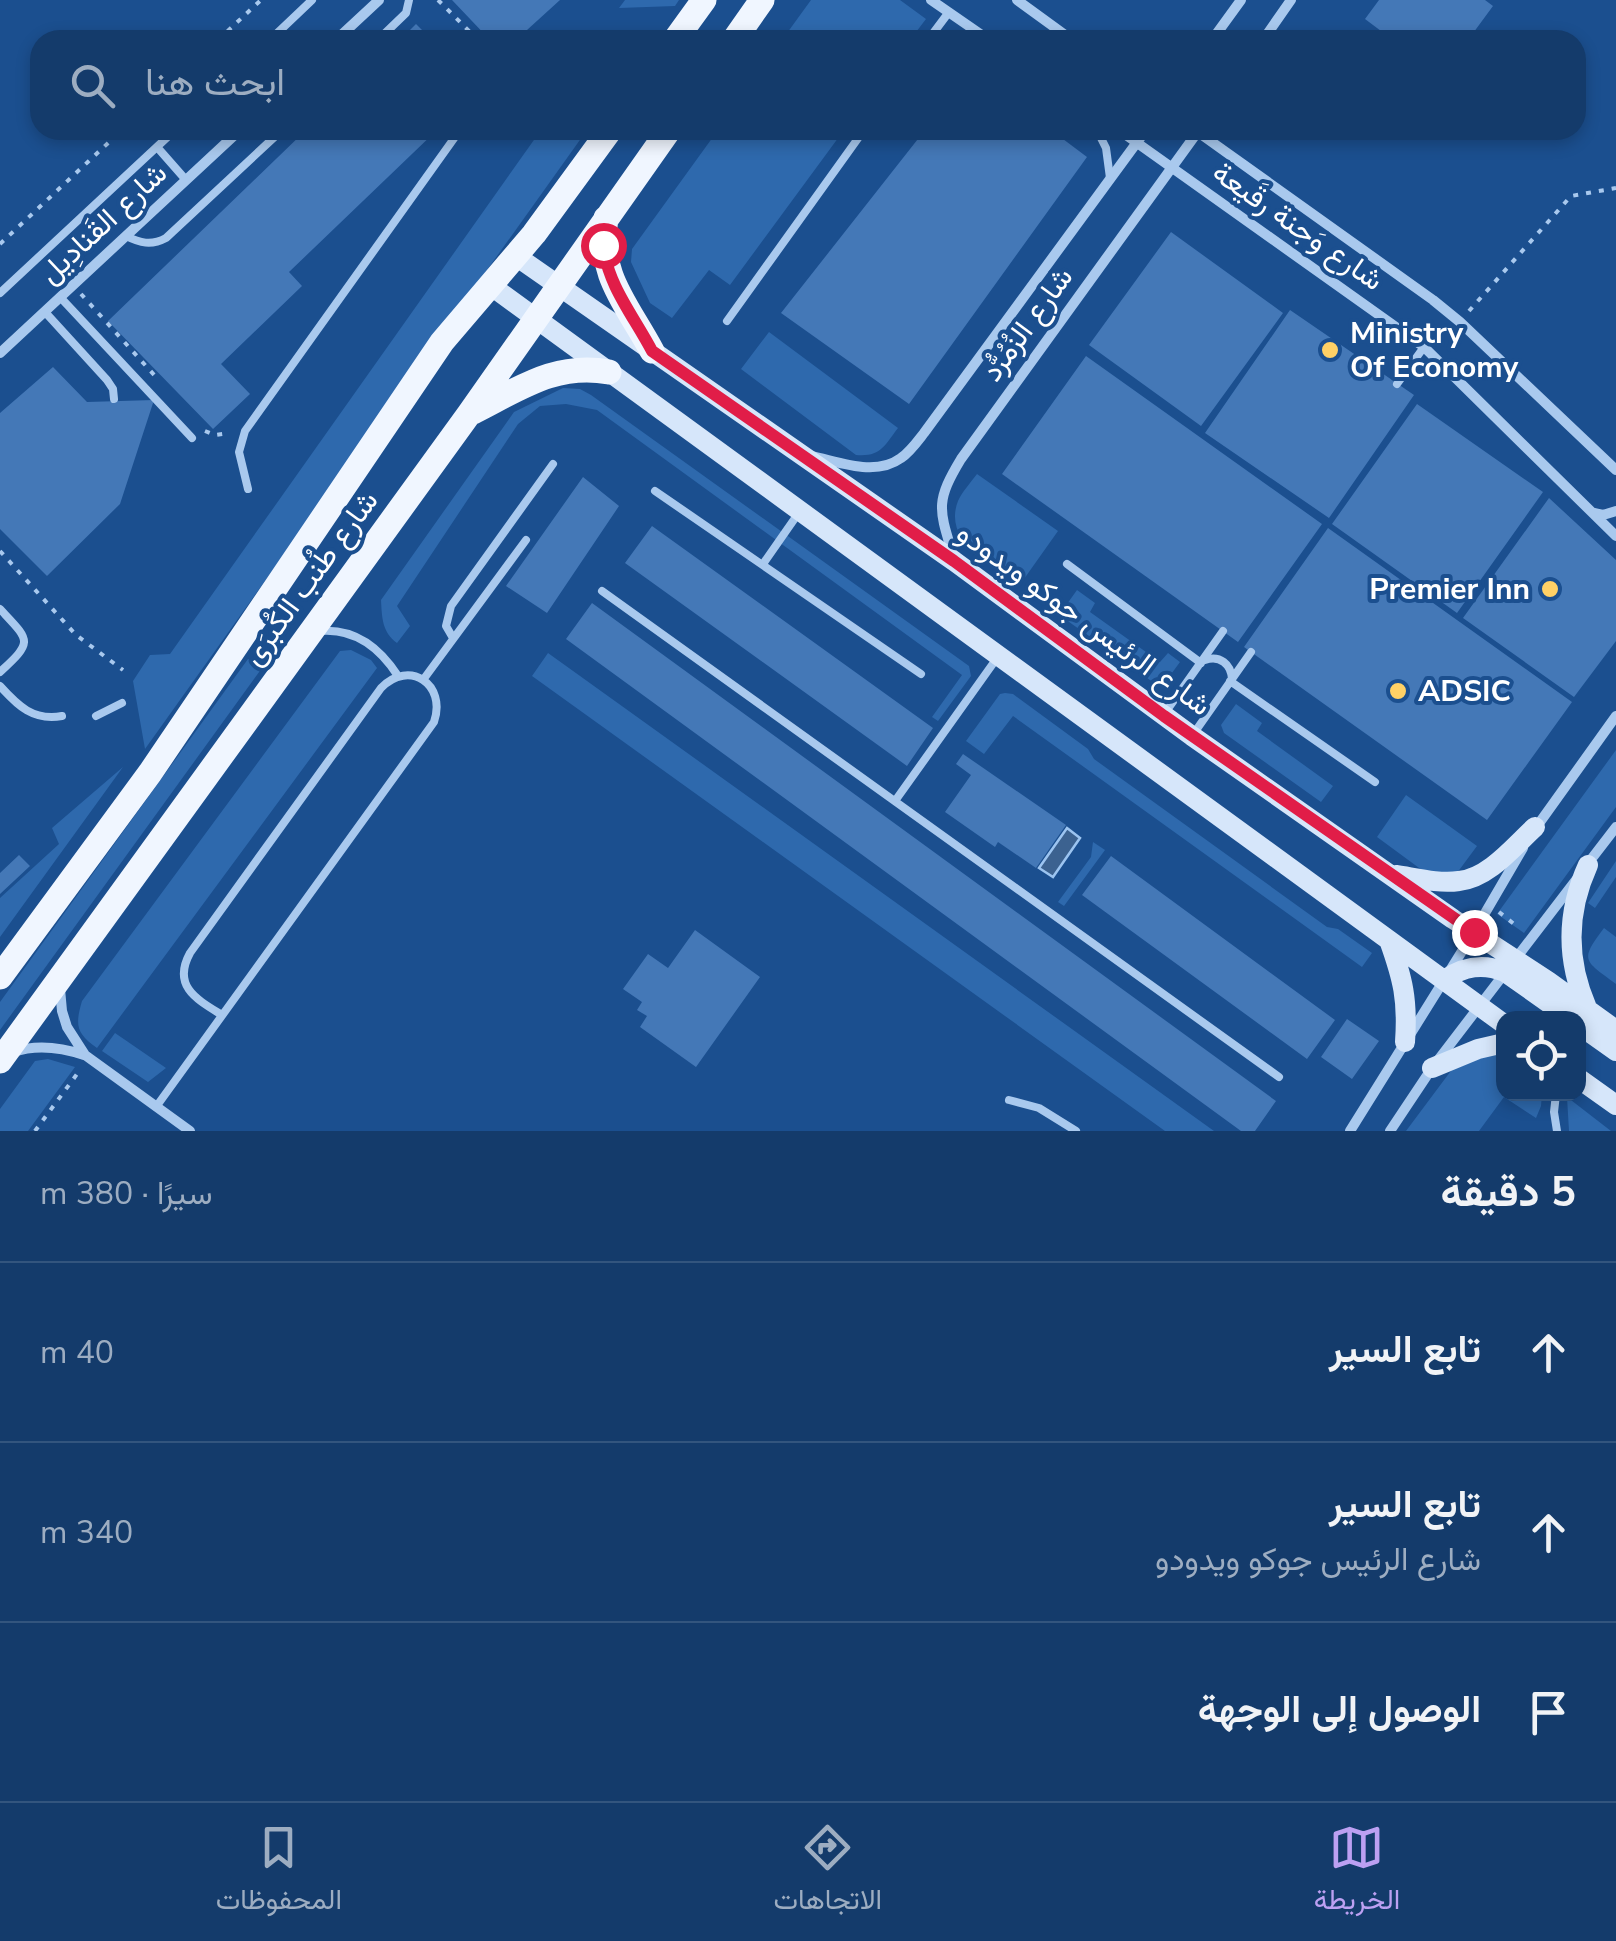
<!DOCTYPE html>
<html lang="ar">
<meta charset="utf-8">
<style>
body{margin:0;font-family:"Nunito Sans",Vazirmatn,sans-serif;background:#1d4271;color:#f1f3f6;direction:rtl}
.controls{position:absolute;right:30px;bottom:30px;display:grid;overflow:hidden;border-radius:20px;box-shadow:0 5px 15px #0003}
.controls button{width:90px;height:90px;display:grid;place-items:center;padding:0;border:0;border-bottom:2px solid #33557e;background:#143b6b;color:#f1f3f6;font:50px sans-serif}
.stop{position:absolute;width:30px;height:30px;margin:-22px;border:8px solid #e11d48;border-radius:50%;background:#fff}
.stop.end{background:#e11d48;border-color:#fff;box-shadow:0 2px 10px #0008}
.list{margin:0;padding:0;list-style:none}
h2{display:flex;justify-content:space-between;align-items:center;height:130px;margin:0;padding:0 40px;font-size:42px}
h2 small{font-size:32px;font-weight:400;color:#9dadc1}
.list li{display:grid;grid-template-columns:65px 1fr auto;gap:30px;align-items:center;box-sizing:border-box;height:180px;padding:0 40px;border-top:2px solid #33557e}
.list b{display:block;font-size:38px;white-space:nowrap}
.list p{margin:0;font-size:32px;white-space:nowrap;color:#9dadc1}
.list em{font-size:32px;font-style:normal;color:#9dadc1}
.icon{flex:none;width:55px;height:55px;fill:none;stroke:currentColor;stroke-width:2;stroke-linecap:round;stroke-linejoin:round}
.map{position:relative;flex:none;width:1616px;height:1131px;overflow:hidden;direction:ltr}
.search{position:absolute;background:#143b6b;box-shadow:0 5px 15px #0003;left:30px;right:30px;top:30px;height:110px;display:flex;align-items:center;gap:25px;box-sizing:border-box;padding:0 35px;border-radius:30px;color:#9dadc1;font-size:38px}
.sheet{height:670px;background:#143b6b}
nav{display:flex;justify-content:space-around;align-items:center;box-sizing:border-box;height:140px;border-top:2px solid #33557e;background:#143b6b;font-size:28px;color:#9dadc1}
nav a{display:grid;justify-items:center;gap:5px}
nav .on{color:#bca0f2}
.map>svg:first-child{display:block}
.green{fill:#2e69ad}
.water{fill:#3c6290;stroke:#9cc4f0;stroke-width:2.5}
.building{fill:#4478b7}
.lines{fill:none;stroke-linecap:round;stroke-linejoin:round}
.path{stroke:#a9c9ee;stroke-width:4;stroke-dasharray:5 8;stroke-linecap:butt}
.lane{stroke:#a9c9ee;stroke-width:8}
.street{stroke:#a9c9ee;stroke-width:10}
.secondary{stroke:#d6e6fa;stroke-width:20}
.primary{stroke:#f0f6ff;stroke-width:25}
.route{stroke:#e11d48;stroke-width:12}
.poi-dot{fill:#ffd166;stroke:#1b4f8f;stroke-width:4}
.labels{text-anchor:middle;stroke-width:8;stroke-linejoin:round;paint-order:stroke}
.street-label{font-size:30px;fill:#fff;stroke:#1b4f8f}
.poi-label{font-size:30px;font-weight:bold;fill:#fff;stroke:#1b4f8f;text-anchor:start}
</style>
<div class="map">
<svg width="1616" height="1131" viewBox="0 0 1616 1131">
<rect width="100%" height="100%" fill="#1b4f8f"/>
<path class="green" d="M 625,0 L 679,0 L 675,6 L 619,8 Z
M 811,0 L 900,0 L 926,19 L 910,40 L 782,40 Z
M 541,130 L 587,130 L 145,749 L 133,681 L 150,655 L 170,654 Z
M 718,130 L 844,130 L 730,285 L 709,270 L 672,318 L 650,303 L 631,262 L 632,249 Z
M 769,332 L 898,428 C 884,446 881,457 856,455 L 741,369 Z
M 563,388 L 580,389 L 591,395 L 969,666 L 971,676 L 938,721 L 932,717 L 962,675 L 597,410 L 566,404 L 540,406 L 518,424 L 397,606 L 410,626 L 397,643 C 382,632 382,618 381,600 L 514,412 Z
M 977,474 L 1058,531 L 1019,586 C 993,567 942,542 958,501 C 962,492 971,482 977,474 Z
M 1077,590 L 1095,603 L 1090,612 L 1160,662 L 1168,653 L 1180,662 L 1161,688 L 1065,619 L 1062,611 Z
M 351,650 L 371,660 L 377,668 L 97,1048 C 76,1033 75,1025 82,1001 L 340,651 Z
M 548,653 L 1214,1131 L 1165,1131 L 532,676 Z
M 248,659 L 262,668 L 0,1030 L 0,1002 Z
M 1005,693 L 1013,694 L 1088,749 L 1094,759 L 1327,927 L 1338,929 L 1372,953 L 1362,967 L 1013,716 L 984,754 L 966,741 L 1000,694 Z
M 1236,704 L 1262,723 L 1257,731 L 1333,786 L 1321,802 L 1224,733 L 1221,725 Z
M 1616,750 L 1616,807 L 1524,933 L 1497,914 Z
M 123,767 L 0,937 L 0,898 L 59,844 L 52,828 Z
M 1406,795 L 1477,846 L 1457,873 L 1430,876 L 1377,837 Z
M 1093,842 L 1105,850 L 1064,906 L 1058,902 L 1091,857 Z
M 1616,861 L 1616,877 L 1595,908 L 1588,903 Z
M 1604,928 L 1616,937 L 1616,984 C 1584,960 1579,961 1604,928 Z
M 115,1033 L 166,1068 L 148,1082 L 102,1051 Z
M 1503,1052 L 1504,1094 L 1542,1094 L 1541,1106 L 1536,1118 L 1504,1097 L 1479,1131 L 1406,1131 L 1459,1060 Z
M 48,1059 L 75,1067 L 28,1131 L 0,1131 L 0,1109 L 35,1061 Z
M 1567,1097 L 1611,1131 L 1569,1131 Z"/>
<path class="water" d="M 1067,828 L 1080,838 L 1053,877 L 1039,868 Z"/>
<path class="building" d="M 452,0 L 560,0 L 516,40 L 490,40 Z
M 1379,0 L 1485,0 L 1493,6 L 1468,40 L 1393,40 L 1365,19 Z
M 416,24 L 432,40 L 400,40 Z
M 306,130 L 437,130 L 289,272 L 302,286 L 221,364 L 250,394 L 213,429 L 108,321 Z
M 925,130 L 1051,130 L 1087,157 L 909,404 L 781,313 Z
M 1171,232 L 1283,313 L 1201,426 L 1089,345 Z
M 1290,310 L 1414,395 L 1329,518 L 1205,433 Z
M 1086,356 L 1322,524 L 1238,642 L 1002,474 Z
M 53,367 L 87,402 L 154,400 L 120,504 L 47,576 L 0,529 L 0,413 Z
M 1417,404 L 1543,492 L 1457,613 L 1332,524 Z
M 583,477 L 619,506 L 547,613 L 506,586 Z
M 1549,498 L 1616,560 L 1616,641 L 1574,697 L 1463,618 Z
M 652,526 L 933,728 L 907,766 L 625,563 Z
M 1328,528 L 1572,702 L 1487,820 L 1244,647 Z
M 592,603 L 1276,1101 L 1255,1131 L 1241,1131 L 566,639 Z
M 963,754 L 1066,825 L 1036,868 L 998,842 L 995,847 L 945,812 L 971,775 L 956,764 Z
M 19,855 L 30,866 L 0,894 L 0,873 Z
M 1111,856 L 1335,1020 L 1307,1059 L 1082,895 Z
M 695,930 L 760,977 L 696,1067 L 640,1027 L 647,1016 L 637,1010 L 642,1002 L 623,989 L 648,954 L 668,968 Z
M 1347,1019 L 1379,1041 L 1352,1079 L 1321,1057 Z"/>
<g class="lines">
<path class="path" d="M 438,0 L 478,40
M 218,40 L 261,0
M 0,244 L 122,130
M 81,294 L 155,376
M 1469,311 L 1571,196 L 1616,188
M 205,431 L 215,435 L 230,433
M 0,551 L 76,635 L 123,670
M 1499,912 L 1519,928
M 35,1131 L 80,1070"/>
<path class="lane" d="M 270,40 L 312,0
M 378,40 L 406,13 L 409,0
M 928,40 L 949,12
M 1097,130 L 1106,148 L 1110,178
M 157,147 L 186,180
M 126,236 C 140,243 151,246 166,238 L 282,130
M 0,293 L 175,130
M 60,297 L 192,438
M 45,312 L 107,380 L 113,389 L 114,399
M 727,321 L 864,130
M 1397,384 L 1424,347
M 248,489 L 239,452 L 245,431 L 460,130
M 655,491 L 921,674
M 763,564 L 800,511
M 1067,564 L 1201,663
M 602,591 L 1279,1077
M 0,609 C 30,641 34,641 0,672
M 320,631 C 355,628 380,648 398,676
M 453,638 L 446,626 L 451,606 L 553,464
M 1205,660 C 1220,655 1231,664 1232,679
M 423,680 L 526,540
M 1230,681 L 1375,782
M 0,686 C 18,706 33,721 62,716
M 1165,713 L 1223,631
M 96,716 L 122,703
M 1192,736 L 1251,652
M 895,801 L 997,658
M 1556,1094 L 1554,1112 L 1557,1131
M 1009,1100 L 1039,1108 L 1076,1131
M 156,1107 L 434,722 C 447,684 409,659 381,688 L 190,953 C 172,986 196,999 222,1015"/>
<path class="street" d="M 931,0 L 989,40
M 1017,0 L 1072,40
M 336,40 L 379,0
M 1212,40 L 1241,0
M 1263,40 L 1291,0
M 1119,130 L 1424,347 L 1616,536
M 1195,130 L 1433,300 L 1460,322 L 1616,470
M 0,353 L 240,130
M 811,456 C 840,462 875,477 901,458 C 910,452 917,442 924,433 L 1146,130
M 1594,513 L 1603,515 L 1616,511
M 953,555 C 939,509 935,502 961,459 L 1199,130
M 1535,829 L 1616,716
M 1586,866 L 1616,827
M 60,989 L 62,1011 L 67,1027 L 85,1055 L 190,1131
M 13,1052 C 37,1044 60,1047 84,1055
M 1350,1131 L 1474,932 L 1523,848
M 1390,1131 L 1432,1068 L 1576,880"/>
<path class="secondary" d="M 516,256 L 954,561 L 1192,736 L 1453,919 L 1548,981 L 1616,1030
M 490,285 L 1504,1024
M 1396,875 C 1416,878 1439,884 1459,881 C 1489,878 1514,846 1535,827
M 1389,940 C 1403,979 1408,1000 1405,1042
M 1444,980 C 1464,966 1483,963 1505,972 L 1570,1018
M 1587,1008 C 1566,960 1566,913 1588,865
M 1578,1024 L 1616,1051
M 1432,1068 L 1478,1049 L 1504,1043
M 1578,1078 L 1616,1105"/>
<path class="primary" d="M 675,40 L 704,0
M 734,40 L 762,0
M 606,218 C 597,275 627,304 652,351
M 473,412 C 519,389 556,362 609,372
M 0,977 L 150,773 L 442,342 L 534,234 L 610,130
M 0,1061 L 469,414 L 669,130"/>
</g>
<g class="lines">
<path class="route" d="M 603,245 C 608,286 633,315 652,351 L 954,561 L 1164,716 L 1474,932"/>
</g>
<g class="poi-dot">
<circle cx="1330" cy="350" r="10"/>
<circle cx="1550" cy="589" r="10"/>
<circle cx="1398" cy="691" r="10"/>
</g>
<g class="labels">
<g class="street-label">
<text transform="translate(103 223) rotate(-43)" y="10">شارع القَنادِيل</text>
<text transform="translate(1298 226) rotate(35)" y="10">شارع وَجنة رقَيعة</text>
<text transform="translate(1027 324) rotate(-54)" y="10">شارع الزُمُرُّد</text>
<text transform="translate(310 578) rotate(-54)" y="10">شارع طُنب الكُبرَى</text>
<text transform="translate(1084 619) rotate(36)" y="10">شارع الرئيس جوكو ويدودو</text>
</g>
<g class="poi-label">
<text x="1350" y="343">Ministry<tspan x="1350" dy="34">Of Economy</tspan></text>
<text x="1530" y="599" text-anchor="end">Premier Inn</text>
<text x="1418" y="701">ADSIC</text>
</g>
</g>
</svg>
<div class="controls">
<button><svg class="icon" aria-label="locate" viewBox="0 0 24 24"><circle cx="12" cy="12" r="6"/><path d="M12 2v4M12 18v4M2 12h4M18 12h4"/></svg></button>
</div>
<div class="stop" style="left:603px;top:245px"></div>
<div class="stop end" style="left:1474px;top:932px"></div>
<div class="search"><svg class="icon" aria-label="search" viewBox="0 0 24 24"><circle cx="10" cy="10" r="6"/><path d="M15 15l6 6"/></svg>ابحث هنا</div>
</div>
<section class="sheet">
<h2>5 دقيقة<small>سيرًا · 380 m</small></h2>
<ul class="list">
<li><svg class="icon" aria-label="ahead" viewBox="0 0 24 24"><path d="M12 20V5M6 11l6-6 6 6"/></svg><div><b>تابع السير</b></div><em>40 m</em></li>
<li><svg class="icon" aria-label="ahead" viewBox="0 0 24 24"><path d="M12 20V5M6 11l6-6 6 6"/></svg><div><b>تابع السير</b><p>شارع الرئيس جوكو ويدودو</p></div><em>340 m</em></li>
<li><svg class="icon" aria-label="arrive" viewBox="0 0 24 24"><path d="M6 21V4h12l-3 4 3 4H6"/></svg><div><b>الوصول إلى الوجهة</b></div></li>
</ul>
</section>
<nav>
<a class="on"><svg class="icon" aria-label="map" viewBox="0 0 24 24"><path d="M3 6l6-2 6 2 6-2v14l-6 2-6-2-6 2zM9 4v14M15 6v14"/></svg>الخريطة</a>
<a><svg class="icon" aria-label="directions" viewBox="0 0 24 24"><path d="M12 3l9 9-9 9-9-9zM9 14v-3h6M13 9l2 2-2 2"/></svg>الاتجاهات</a>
<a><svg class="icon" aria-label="saved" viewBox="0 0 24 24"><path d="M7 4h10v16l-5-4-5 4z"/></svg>المحفوظات</a>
</nav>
